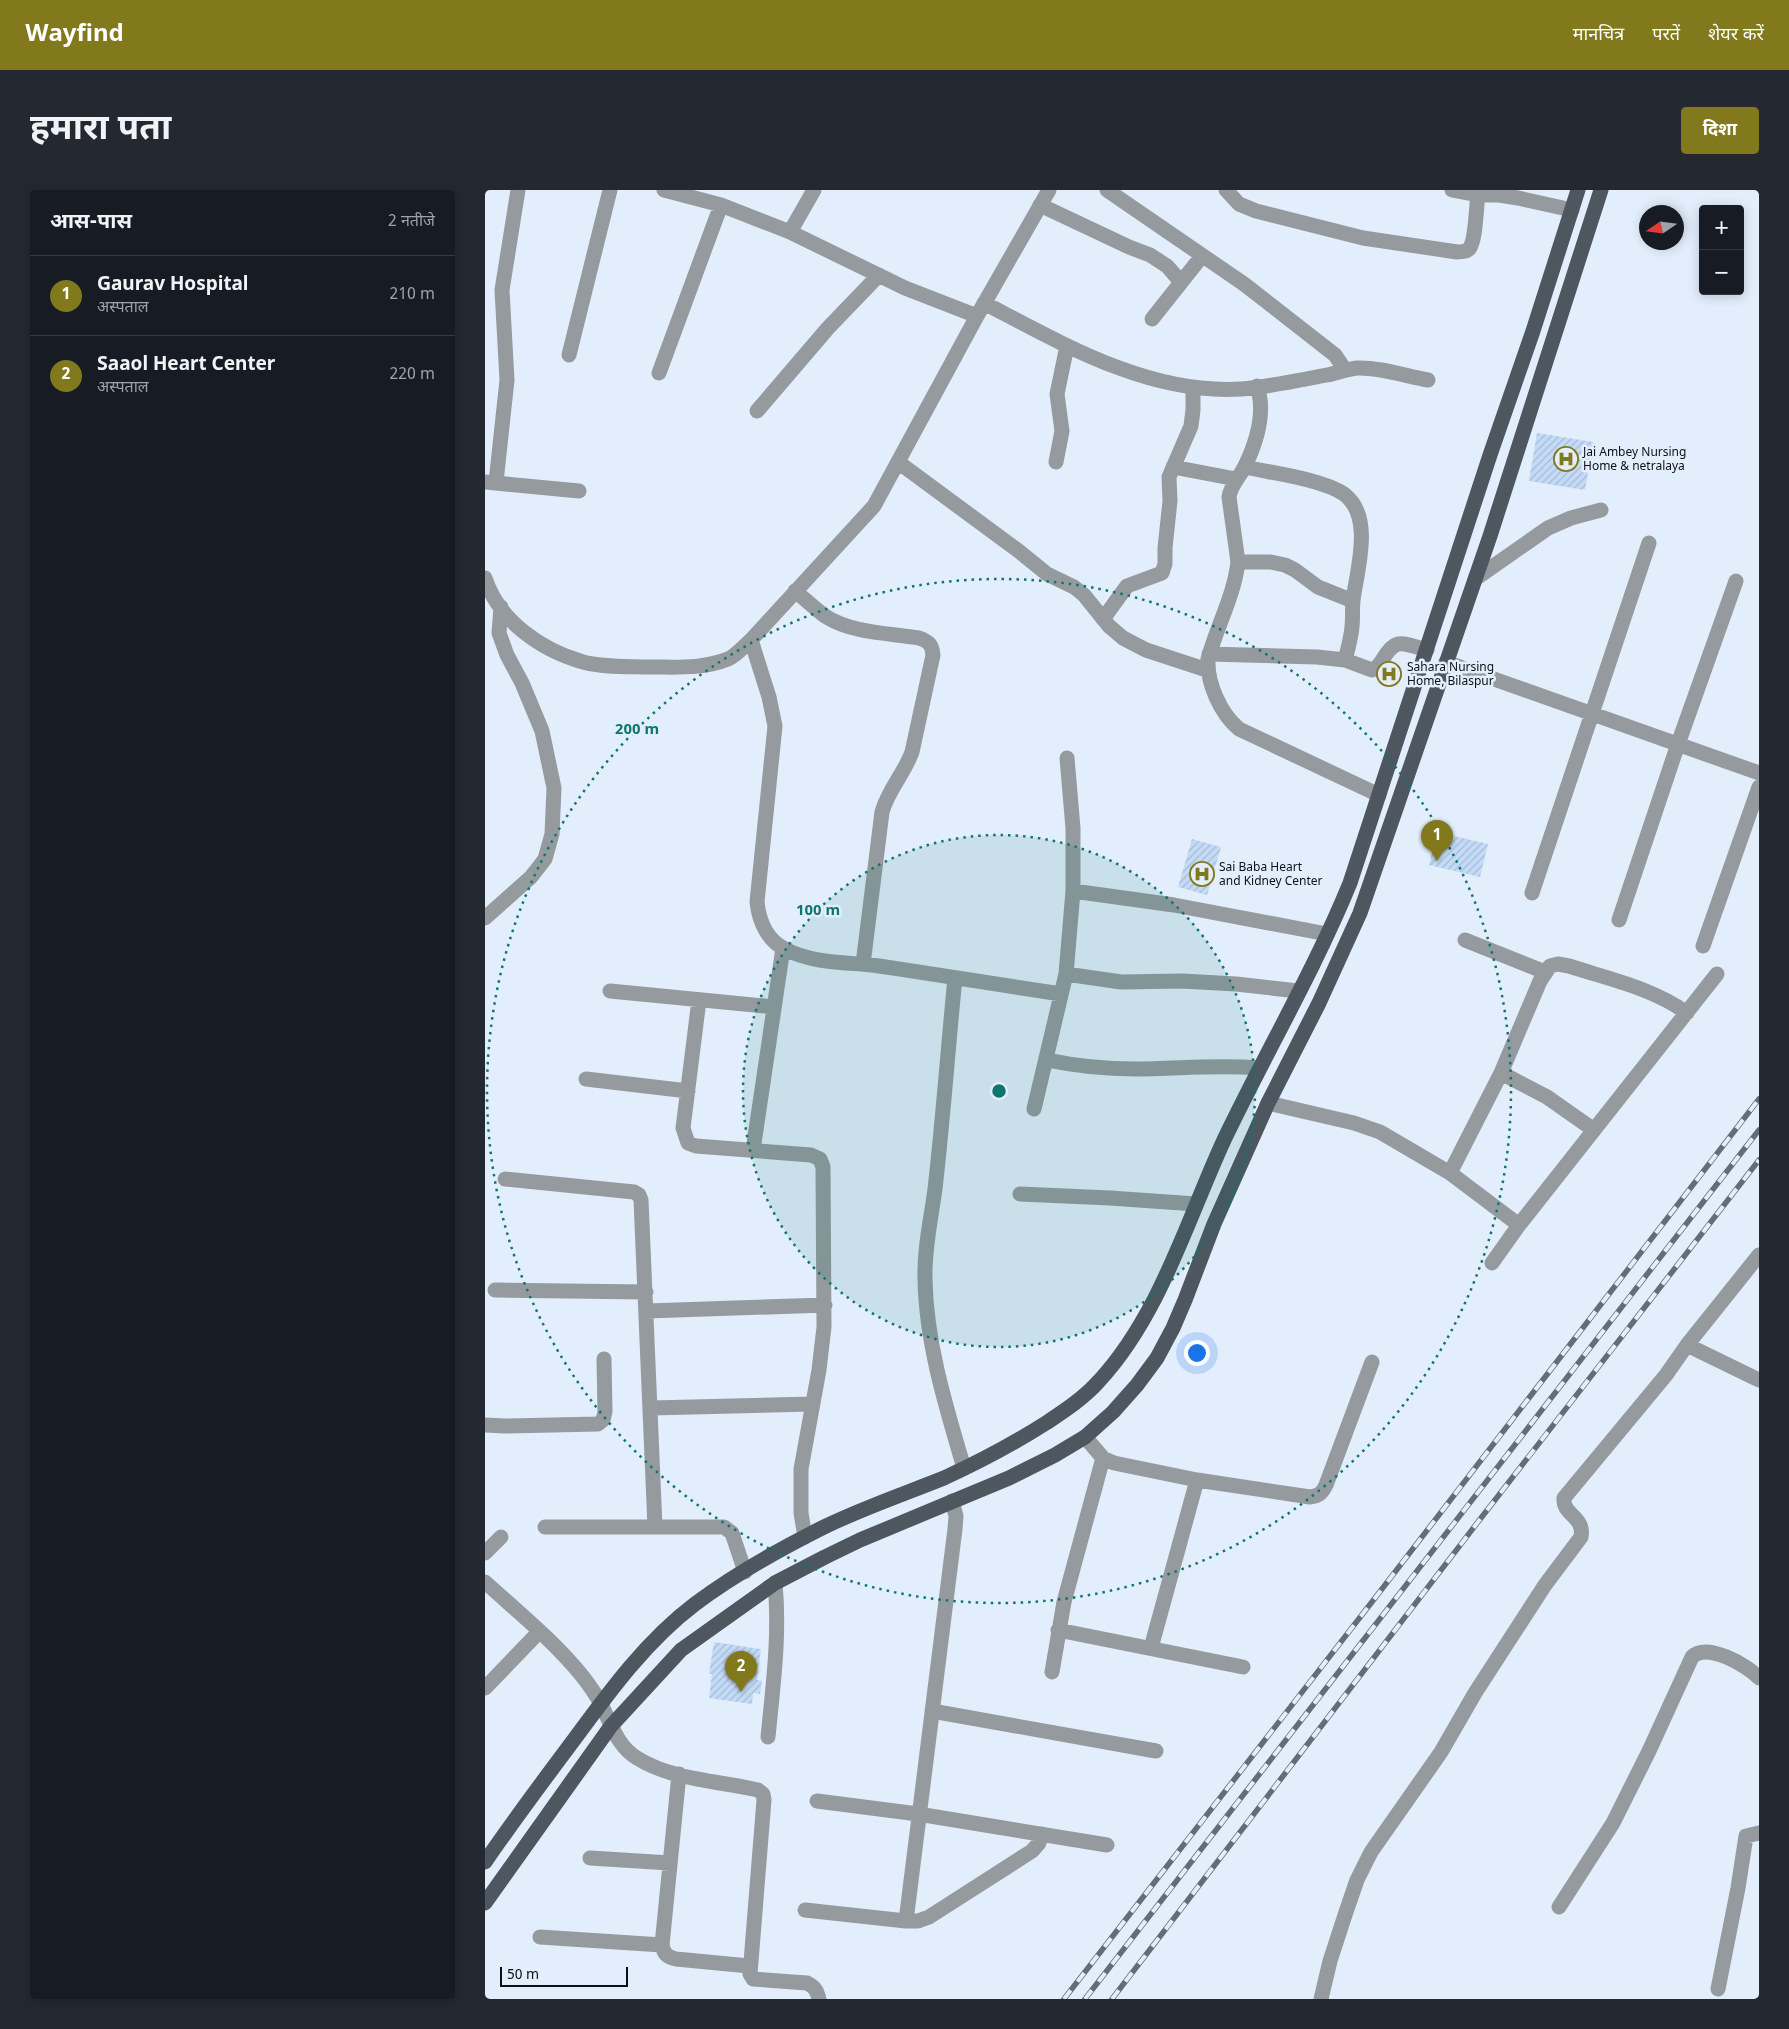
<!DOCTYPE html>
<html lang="hi">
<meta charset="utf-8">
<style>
body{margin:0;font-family:Georgia,"Noto Sans Devanagari",serif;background:#242831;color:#f1f3f6}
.controls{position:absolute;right:15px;top:15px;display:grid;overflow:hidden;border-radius:5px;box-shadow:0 2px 12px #0003}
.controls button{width:45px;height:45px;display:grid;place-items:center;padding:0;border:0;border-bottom:1px solid #363941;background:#171b24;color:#f1f3f6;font:25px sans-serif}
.compass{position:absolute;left:1154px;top:15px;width:45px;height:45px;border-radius:50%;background:#171b24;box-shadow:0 2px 12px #0003;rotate:257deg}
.scale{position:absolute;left:15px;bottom:12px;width:128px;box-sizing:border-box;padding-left:5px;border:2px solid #0d1115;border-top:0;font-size:14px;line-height:18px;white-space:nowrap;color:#0d1115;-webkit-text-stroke:4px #e3eefc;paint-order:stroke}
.you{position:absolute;left:711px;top:1162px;width:18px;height:18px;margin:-12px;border:4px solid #fff;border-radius:50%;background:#1a73e8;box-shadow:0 0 0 8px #1a73e833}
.badge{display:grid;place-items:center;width:32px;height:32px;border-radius:50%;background:#82781c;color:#fff;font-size:16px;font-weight:700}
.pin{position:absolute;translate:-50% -41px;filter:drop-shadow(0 1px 2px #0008)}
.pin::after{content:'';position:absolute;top:26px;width:18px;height:15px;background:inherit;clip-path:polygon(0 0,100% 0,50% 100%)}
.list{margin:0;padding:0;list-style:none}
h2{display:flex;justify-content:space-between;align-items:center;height:65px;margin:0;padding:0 20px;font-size:21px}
h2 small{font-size:16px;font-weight:400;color:#9ea1a6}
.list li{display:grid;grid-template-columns:32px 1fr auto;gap:15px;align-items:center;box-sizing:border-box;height:80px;padding:0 20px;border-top:1px solid #363941}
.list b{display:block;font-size:19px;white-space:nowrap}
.list p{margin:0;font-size:16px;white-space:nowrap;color:#9ea1a6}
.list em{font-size:16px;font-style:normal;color:#9ea1a6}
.map{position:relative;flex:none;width:1274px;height:1809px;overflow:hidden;border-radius:5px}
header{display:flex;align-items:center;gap:30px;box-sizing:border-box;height:70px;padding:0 25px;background:#82781c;color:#fff}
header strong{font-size:24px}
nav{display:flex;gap:28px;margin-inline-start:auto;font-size:18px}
.intro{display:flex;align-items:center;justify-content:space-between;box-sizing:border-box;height:120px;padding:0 30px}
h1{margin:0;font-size:35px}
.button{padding:12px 22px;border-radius:5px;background:#82781c;color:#fff;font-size:18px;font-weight:700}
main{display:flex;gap:30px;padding:0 30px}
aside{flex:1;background:#171b24;border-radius:5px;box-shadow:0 2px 12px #0003}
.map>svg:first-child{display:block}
.building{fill:url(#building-hatch)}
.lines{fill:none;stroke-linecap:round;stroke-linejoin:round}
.minor{stroke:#959a9f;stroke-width:15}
.major{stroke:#4e5660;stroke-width:15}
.rail-casing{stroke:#656c75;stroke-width:5.5}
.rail{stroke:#e3eefc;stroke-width:4;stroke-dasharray:11;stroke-linecap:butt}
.ring{fill:none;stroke:#0f766e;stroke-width:2.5;stroke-dasharray:2.5 5}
.labels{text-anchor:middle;stroke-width:5;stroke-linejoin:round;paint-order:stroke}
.poi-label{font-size:12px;fill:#0d1115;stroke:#e3eefc;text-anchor:start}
.centre{fill:#0f766e;stroke:#e3eefc;stroke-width:2.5}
.ring-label{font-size:15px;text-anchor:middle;font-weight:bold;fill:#0f766e;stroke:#e3eefc;stroke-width:5;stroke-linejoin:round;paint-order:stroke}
</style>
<header>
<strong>Wayfind</strong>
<nav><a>मानचित्र</a><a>परतें</a><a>शेयर करें</a></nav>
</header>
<div class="intro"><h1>हमारा पता</h1><a class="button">दिशा</a></div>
<main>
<aside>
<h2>आस-पास<small>2 नतीजे</small></h2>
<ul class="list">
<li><span class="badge">1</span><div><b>Gaurav Hospital</b><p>अस्पताल</p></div><em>210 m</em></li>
<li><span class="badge">2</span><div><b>Saaol Heart Center</b><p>अस्पताल</p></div><em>220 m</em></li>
</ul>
</aside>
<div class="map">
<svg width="1274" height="1809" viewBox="0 0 1274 1809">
<defs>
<pattern id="building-hatch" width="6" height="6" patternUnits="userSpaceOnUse" patternTransform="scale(1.25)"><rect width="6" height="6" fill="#c3dbf7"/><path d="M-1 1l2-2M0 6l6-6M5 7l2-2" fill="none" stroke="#a6bbd3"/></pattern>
</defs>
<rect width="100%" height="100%" fill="#e3eefc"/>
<path class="building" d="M 1052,243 L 1108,252 L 1100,300 L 1044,291 Z
M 904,477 L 916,483 L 911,495 L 894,488 Z
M 952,642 L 1003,654 L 995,687 L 944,675 Z
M 707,649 L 736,657 L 722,705 L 693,697 Z
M 229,1452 L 276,1459 L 272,1490 L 277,1491 L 275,1504 L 268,1503 L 267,1514 L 224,1508 L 227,1484 L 224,1484 Z"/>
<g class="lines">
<path class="minor" d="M 179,0 L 236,15 L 305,42 L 420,98 L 492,126
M 622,0 L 759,94 L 850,165 L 860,180
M 741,0 L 754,14 L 771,21 L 878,48 L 972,62 C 976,62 981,62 984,59 C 991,51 991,17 993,5
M 967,0 L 993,5 L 1014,5 L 1033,8 L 1087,20
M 555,15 L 644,57 L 665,65 L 682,76 L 696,92
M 305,42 L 329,0
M 499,113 C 578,154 664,205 756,199 C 783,197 815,190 842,185 C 852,183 862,179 872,178 C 895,177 920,186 943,190
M 667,129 L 717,66
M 84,165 L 125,0
M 174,183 L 236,15
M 772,196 C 781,222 772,251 760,276 C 755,287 746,294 744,307 L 753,372 C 749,406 732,436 723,469 C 722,493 735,523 754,539 L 894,605
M 272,221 L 343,138 L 394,85
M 413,272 L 535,362 L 562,384 L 589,397 L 599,405 L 624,436 L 638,448 L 661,460 L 722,480
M 571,272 L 577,241 L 572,204 L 582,156
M 688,277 L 751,289
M 760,277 C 787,283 837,289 859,304 C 889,326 872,380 868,410 C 867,419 868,428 867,437 C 866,448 863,459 860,470
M 0,292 L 94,301
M 11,292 L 22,190 L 17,100 L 33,0
M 753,372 L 786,372 L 800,375 L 810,380 L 833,397 L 868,411
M 0,388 C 14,431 56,460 98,472 C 120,478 145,476 167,477 C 193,477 218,479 243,469 C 251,466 259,456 266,450 L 389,316 L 492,126 L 564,0
M 990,389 L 1063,338 L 1086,328 L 1116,320
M 310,401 C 320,409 330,419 340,426 C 366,443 403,443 434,448 C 443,451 447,454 448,465 L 427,562 C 419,584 403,600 397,622 L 378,774
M 618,429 L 642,396 L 677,383 L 680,374 L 680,358 L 685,311 L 684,287 L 706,236 L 708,220 L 708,198
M 266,450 L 284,507 L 290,536 L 272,712 C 274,731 282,750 300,759 C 328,774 364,772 394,776 C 455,785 516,795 576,804
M 724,464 L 832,467 L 860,470 L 887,480 C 892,478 895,474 898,469 C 912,446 918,454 942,460
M 961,472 L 1274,583
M 588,701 L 689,715 L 842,744
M 1047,703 L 1164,353
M 0,728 L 46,687 L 60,669 L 67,644 L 69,598 L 57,541 L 37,493 L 22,465 L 14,443 L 16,417
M 1134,730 L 1193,554 L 1251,391
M 980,750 L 1060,782
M 1218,756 L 1274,597
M 581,784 L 636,792 L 697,791 L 751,794 L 813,801
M 470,788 C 463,858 458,929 450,999 C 446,1029 439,1059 440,1089 C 441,1153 461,1217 479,1278
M 125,801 L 289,817
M 214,810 L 198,938 L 203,953 L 211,956 L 326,965 L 335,969 L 338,977 L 339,1137 L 334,1180 L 316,1279 L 316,1323 L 320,1347
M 562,870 C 591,876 620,879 650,879 C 692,879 732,874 774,878
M 1016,883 L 1062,907 L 1109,940
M 101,889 L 203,901
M 783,913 L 869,933 L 895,942 L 965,983 L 1034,1035
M 549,919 L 581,784 L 588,701 L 588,638 L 582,568
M 268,960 L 298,758
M 965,983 L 1016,883 L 1055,791 L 1065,776 L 1073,774 L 1084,776 C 1124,789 1167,798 1202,823
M 20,989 L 149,1002 L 154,1005 L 156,1010 L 170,1337
M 535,1004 L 625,1008 L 711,1014
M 1007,1073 L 1034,1035 L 1232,784
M 10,1100 L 161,1102
M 162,1121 L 340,1115
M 1202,1155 L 1274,1190
M 166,1218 L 327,1214
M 0,1235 L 20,1236 L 113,1234 L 118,1230 L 120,1222 L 119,1169
M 600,1247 L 618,1268 L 629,1273 L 712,1290 L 825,1307 C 834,1306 837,1303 841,1295 L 887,1172
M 60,1337 L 239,1337 L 247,1343 L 260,1382
M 0,1363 L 16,1347
M 0,1392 C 33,1422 70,1452 98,1487 C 105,1496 112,1506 117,1516 C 126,1534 133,1557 152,1568 C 187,1590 234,1591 273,1600 L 278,1604 L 279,1610 L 265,1784 L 268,1789 L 322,1793 C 330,1797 332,1801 334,1809
M 573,1440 L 758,1477
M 666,1458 L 712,1290
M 567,1482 L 579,1412 L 618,1268
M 0,1498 L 54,1442
M 447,1521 L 671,1561
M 283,1547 C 288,1496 295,1445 290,1393
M 194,1584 L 177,1755 C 179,1764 182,1767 191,1769 L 264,1776
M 332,1611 L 433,1624 L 622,1655
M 105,1668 L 185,1673
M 1074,1717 L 1128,1633 L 1164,1561 L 1207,1467 C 1222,1452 1262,1475 1274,1488
M 320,1720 L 421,1731 L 433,1731 L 444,1727 L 547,1661 L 554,1653 L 557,1644
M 421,1731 L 470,1339 L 471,1326 L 467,1311
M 55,1747 L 177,1755
M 1233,1799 L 1253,1698 L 1261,1646 L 1274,1643
M 836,1809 L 845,1771 L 860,1725 L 872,1690 L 886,1662 L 956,1562 L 990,1503 L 1060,1395 L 1096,1347 C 1100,1326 1077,1325 1079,1308 L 1181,1185 L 1202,1155 L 1274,1065"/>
<path class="major" d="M 0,1672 C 28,1631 58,1591 88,1551 C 124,1502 161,1451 210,1414 C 250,1384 295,1359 339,1337 C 378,1318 419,1304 459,1288 C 494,1272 528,1254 561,1233 C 579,1221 599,1208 614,1191 C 675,1125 702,1030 739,950 C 780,864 829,781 865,693 L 1005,265 L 1048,141 L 1093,0
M 0,1713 L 126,1536 L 196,1460 L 290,1393 L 340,1367 L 375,1350 L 524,1288 L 570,1265 L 600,1247 L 628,1222 L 652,1195 L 672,1168 L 688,1138 L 700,1110 L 729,1034 L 783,913 L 834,813 L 875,723 L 1005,346 L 1116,0"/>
<defs>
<path id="rail" d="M 579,1809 L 890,1408 L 1274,909
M 600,1809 L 1274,940
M 627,1809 L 996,1328 L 1274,970"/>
</defs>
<use href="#rail" class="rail-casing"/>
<use href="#rail" class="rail"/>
</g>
<circle cx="514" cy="901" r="256" fill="#0f766e" fill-opacity=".12"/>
<g class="ring">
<circle cx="514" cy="901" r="256"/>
<circle cx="514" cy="901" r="512"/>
</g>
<defs>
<symbol id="hospital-ring" viewBox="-11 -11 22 22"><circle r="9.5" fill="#e3eefc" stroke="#82781c" stroke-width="1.5"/><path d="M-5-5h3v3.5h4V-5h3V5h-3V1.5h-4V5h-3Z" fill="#82781c"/></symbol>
</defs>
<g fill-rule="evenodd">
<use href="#hospital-ring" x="1067" y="255" width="28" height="28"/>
<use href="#hospital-ring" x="890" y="470" width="28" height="28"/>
<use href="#hospital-ring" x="703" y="670" width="28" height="28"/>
</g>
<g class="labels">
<g class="poi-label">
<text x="1098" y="266">Jai Ambey Nursing<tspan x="1098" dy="14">Home &amp; netralaya</tspan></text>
<text x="922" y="481">Sahara Nursing<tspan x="922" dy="14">Home, Bilaspur</tspan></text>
<text x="734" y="681">Sai Baba Heart<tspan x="734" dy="14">and Kidney Center</tspan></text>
</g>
</g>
<circle cx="514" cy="901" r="8" class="centre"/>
<g class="ring-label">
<text x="152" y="544">200 m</text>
<text x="333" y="725">100 m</text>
</g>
</svg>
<div class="controls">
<button>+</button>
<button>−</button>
</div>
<svg class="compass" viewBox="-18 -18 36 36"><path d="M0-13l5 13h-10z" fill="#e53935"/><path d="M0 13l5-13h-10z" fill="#9ea1a6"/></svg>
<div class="scale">50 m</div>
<div class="you"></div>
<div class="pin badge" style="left:952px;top:671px">1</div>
<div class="pin badge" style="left:256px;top:1502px">2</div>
</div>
</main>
